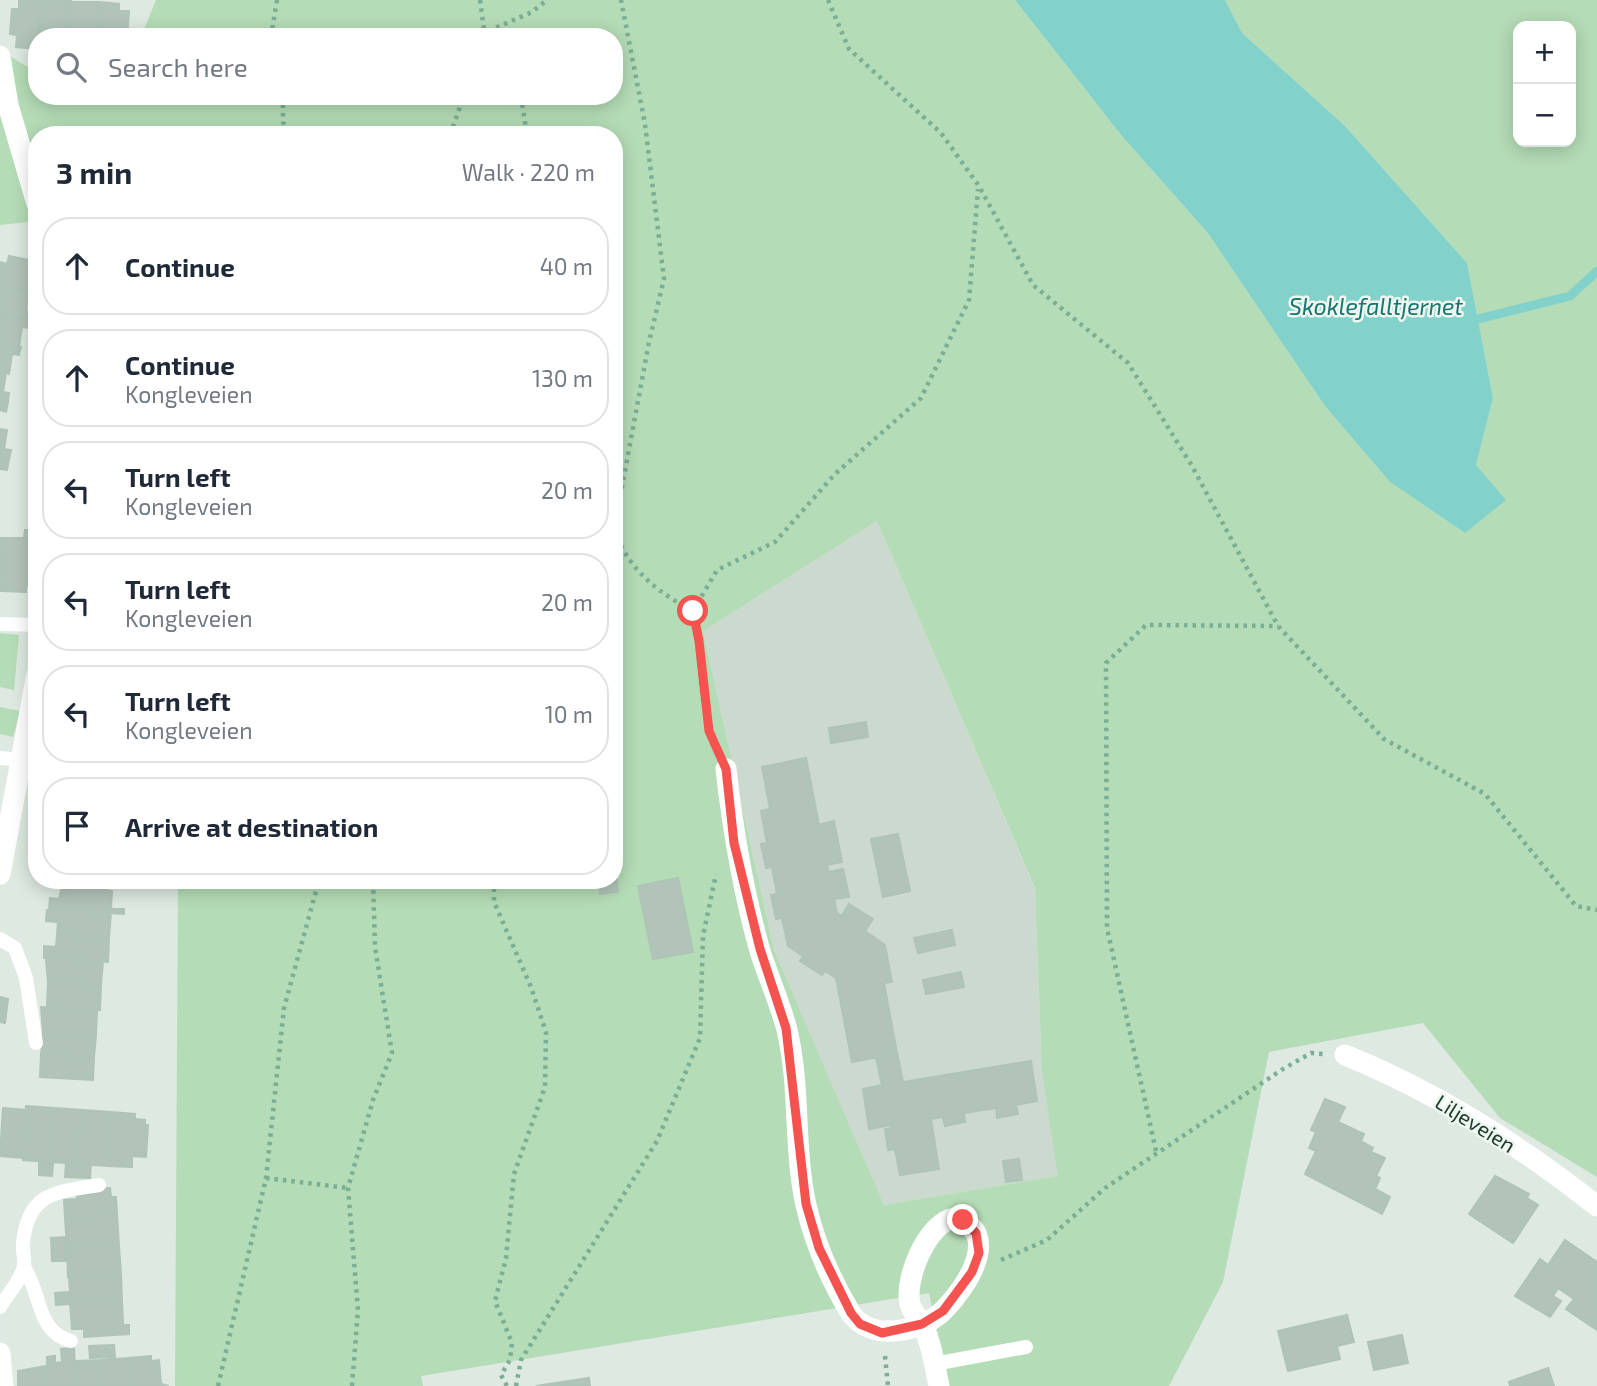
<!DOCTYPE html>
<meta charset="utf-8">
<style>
body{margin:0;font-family:"Exo 2",sans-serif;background:#f2f2f3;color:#1f2937}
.controls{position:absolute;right:21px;top:21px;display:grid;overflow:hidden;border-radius:14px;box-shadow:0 4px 18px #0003}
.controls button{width:63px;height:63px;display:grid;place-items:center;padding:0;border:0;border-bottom:2px solid #e0e1e3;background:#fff;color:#1f2937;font:35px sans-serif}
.stop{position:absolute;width:21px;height:21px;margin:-16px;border:5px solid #f5534f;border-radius:50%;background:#fff}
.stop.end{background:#f5534f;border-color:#fff;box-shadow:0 2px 7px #0008}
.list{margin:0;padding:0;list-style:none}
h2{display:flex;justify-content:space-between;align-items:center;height:91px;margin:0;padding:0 28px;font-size:30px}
h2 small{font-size:23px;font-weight:400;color:#747a83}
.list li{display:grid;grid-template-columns:46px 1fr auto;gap:21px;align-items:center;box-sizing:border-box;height:98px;margin:0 14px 14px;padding:0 14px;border:2px solid #e0e1e3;border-radius:28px}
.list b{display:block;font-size:26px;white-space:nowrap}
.list p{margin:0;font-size:23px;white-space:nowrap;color:#747a83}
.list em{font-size:23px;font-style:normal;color:#747a83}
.icon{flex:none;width:38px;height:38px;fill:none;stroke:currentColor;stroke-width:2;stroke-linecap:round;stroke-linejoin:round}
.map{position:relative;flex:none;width:1597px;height:1386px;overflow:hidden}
.search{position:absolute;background:#fff;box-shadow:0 4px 18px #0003;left:28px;top:28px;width:595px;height:77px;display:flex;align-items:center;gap:18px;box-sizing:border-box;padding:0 24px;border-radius:28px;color:#747a83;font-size:26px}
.panel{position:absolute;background:#fff;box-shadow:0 4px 18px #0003;left:28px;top:126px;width:595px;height:763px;border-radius:28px}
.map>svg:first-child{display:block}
.built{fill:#cbd9cf}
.green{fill:#b4dcb6;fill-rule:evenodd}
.water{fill:#82d1cb}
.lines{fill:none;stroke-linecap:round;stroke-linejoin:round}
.stream{stroke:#82d1cb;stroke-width:9}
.building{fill:#b2c4b9;stroke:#afc3b6;stroke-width:2}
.path{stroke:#7cae93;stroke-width:4.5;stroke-dasharray:3.5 5;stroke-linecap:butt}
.service{stroke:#fff;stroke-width:14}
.minor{stroke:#fff;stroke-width:21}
.route{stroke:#f5534f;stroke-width:9}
.labels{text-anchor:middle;stroke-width:5;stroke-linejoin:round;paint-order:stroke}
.street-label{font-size:21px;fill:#1e392c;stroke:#edf6ef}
.water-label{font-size:23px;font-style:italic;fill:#18756f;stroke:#edf6ef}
</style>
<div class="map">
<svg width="1597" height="1386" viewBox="0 0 1597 1386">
<rect width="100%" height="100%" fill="#dde9e1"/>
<path class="built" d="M 877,521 L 1035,889 L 1042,1072 L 1059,1176 L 884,1205 L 774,950 L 703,631 Z"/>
<path class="green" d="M 156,0 L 1015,0 L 1122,136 L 1207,232 L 1325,406 L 1390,482 L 1465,533 L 1476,465 L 1493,398 L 1467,263 L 1345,126 L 1242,33 L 1225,0 L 1597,0 L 1597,1177 L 1500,1118 L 1423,1023 L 1269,1052 L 1223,1282 L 1169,1386 L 949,1386 L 929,1293 L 421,1376 L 423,1386 L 175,1386 L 178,880 L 614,880 L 614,135 L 37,135 L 37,221 L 0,225 L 0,50 L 37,73 L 37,96 L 64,96 L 117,105 L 120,96 L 614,96 L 614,37 L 141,37 ZM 1518,26 L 1571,26 L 1571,142 L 1518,142 ZM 877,521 L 1035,888 L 1042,1072 L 1058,1176 L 884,1205 L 774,950 L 703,631 Z
M 0,633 L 19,635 L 14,690 L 0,687 Z
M 0,707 L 20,711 L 13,737 L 0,734 Z"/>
<path class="water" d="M 1015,0 L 1225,0 L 1242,33 L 1345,126 L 1467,263 L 1493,398 L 1476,465 L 1506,500 L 1465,533 L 1390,482 L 1325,406 L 1207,232 L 1122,136 Z"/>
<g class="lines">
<path class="stream" d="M 1478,319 L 1570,296 L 1597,271"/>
</g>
<path class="building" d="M 19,0 L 42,1 L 37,49 L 16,47 L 17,35 L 10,34 L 12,9 L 19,9 Z
M 42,0 L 71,1 L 69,37 L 40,37 Z
M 71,1 L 99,2 L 97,37 L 69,37 Z
M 99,2 L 119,4 L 119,11 L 129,11 L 127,37 L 97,37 Z
M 9,256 L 29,260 L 28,267 L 33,269 L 29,292 L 0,287 L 0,262 L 7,264 Z
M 0,287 L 29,292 L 26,311 L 32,312 L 31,320 L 0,315 Z
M 0,315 L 31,320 L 29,328 L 22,327 L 19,347 L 0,343 Z
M 0,343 L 21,347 L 19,355 L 12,354 L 9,374 L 0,372 Z
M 0,372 L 6,373 L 3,392 L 9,393 L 8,401 L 0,400 Z
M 0,400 L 8,402 L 6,412 L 0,410 Z
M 0,429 L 7,430 L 4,449 L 11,450 L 9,460 L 0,458 Z
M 0,458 L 9,460 L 7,470 L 0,469 Z
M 25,530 L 33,530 L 33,585 L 26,586 L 26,592 L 3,591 L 4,538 L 24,538 Z
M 0,538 L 4,538 L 3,591 L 0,591 Z
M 866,722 L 868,737 L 831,743 L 829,728 Z
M 806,758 L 819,825 L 834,821 L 842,862 L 827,865 L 829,872 L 843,869 L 849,897 L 834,899 L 837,913 L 842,916 L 849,904 L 873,919 L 865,931 L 885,945 L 892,982 L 884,983 L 897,1053 L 852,1062 L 836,978 L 825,971 L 822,975 L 800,961 L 803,956 L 788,946 L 782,918 L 776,919 L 771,895 L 777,894 L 772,867 L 766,868 L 761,844 L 767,843 L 761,811 L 770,809 L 762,767 Z
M 36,822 L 37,823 L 37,857 L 29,855 Z
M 898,834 L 910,891 L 883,897 L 871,839 Z
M 614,861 L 618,892 L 600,894 L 599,880 L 614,880 Z
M 678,878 L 693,952 L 653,959 L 638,886 Z
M 64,880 L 106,880 L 106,890 L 112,891 L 111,909 L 124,909 L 124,914 L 49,910 L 50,898 L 59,899 Z
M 47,910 L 111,913 L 109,938 L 57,935 L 58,922 L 46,921 Z
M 952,930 L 955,945 L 918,953 L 914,938 Z
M 57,935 L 109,938 L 108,962 L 44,958 L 44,946 L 56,947 Z
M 50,958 L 103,961 L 101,985 L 48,982 L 46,960 Z
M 961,972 L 964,987 L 926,994 L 923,980 Z
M 48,982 L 101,985 L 100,1010 L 47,1007 Z
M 0,997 L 8,999 L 5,1023 L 0,1022 Z
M 41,1007 L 97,1010 L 96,1035 L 43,1032 Z
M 43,1032 L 96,1035 L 94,1057 L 41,1055 Z
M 897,1053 L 903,1082 L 1031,1061 L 1037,1101 L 1016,1105 L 1018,1114 L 997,1118 L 996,1108 L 964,1113 L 965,1122 L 945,1126 L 943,1117 L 931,1119 L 939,1169 L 900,1175 L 895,1149 L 888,1150 L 885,1129 L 892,1128 L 891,1125 L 869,1129 L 863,1089 L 882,1085 L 876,1057 Z
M 41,1055 L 94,1057 L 93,1080 L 40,1077 Z
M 1325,1099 L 1345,1107 L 1338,1122 L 1364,1134 L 1361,1141 L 1373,1148 L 1371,1152 L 1385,1158 L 1376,1176 L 1380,1178 L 1375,1189 L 1390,1197 L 1382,1214 L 1305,1174 L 1316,1151 L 1309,1148 L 1316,1132 L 1311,1130 Z
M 26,1106 L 54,1108 L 50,1162 L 23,1160 Z
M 3,1108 L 26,1110 L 22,1158 L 0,1156 Z
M 54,1108 L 82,1110 L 78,1164 L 91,1165 L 90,1178 L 65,1177 L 66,1163 L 50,1162 Z
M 82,1110 L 111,1112 L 108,1166 L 78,1164 Z
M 111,1112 L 135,1114 L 135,1119 L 145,1120 L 145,1125 L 148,1125 L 146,1157 L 132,1156 L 132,1167 L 108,1166 Z
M 1019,1159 L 1022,1180 L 1006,1182 L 1003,1161 Z
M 39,1163 L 53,1164 L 52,1176 L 39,1175 Z
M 1495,1176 L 1529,1194 L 1527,1198 L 1538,1205 L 1513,1243 L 1469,1214 Z
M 110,1188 L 111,1197 L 116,1197 L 117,1215 L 65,1218 L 64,1200 L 77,1199 L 76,1190 Z
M 117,1215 L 119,1246 L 67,1248 L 65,1218 Z
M 66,1237 L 67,1261 L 52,1261 L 51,1238 Z
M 1565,1240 L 1597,1262 L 1597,1330 L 1566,1309 L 1574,1299 L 1558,1288 L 1553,1296 L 1561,1301 L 1550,1317 L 1515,1296 L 1540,1259 L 1548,1265 Z
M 119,1245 L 121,1274 L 68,1277 L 67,1248 Z
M 121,1274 L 122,1300 L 56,1305 L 55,1293 L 70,1292 L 69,1277 Z
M 122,1300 L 123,1325 L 129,1325 L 129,1334 L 84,1337 L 84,1329 L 72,1329 L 70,1303 Z
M 1347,1315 L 1354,1342 L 1337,1346 L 1340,1359 L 1288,1371 L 1278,1331 Z
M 1402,1335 L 1408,1363 L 1374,1370 L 1368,1342 Z
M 114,1345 L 115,1357 L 90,1358 L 89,1346 Z
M 74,1348 L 76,1386 L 48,1386 L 47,1357 L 55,1356 L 55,1363 L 62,1362 L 61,1349 Z
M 151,1356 L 151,1361 L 159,1360 L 161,1384 L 169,1386 L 131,1386 L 129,1358 Z
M 129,1358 L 131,1386 L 104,1386 L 102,1360 Z
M 102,1360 L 104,1386 L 76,1386 L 75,1361 Z
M 46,1366 L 48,1386 L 18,1386 L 18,1371 Z
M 1548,1368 L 1554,1386 L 1510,1386 L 1509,1382 Z
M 589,1378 L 590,1386 L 536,1386 Z"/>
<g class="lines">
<path class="path" d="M 480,0 L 485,37
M 828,0 L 849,49 L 941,133 L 979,186 L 1033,285 L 1128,363 L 1192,466 L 1278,626 L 1384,739 L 1485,794 L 1576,906 L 1597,910
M 271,37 L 277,0
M 489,37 L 486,32 L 532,12 L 547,0
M 283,96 L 283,122 L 288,135
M 521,96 L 527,135
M 450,135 L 464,96
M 614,530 L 649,342 L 664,279 L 645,124 L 621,0
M 614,530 C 629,570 657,592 693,611 C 702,655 697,707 716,747
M 693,611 L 717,570 L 775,542 L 835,474 L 921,398 L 969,300 L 978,189
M 494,880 L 494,902 L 531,987 L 546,1032 L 545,1087 L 514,1174 L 506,1258 L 495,1301 L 512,1343 L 510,1360 L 501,1375 L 507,1386
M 1156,1151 L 1107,928 L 1106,663 L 1146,625 L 1278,626
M 266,1178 L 348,1188
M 1001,1260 L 1047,1240 L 1105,1188 L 1283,1069 L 1311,1053 L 1323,1054
M 885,1356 L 888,1386
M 218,1386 L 266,1178 L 284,1008 L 319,880
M 352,1386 L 358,1310 L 348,1188 L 373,1100 L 392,1053 L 375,947 L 373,880
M 516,1386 L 521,1360 L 657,1141 L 700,1038 L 703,936 L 716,874"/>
<path class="service" d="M 0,624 L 37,625
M 0,758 L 22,760
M 0,939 L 15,948 L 26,978 L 36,1043
M 24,1267 C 42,1294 36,1332 71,1341
M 0,1307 C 7,1295 23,1278 24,1265 C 25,1258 22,1250 23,1243 C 28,1192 56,1192 99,1185
M 934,1364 L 1026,1347"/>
<path class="minor" d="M 0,56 L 8,105 L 37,204
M 726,769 C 733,831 743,891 760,951 C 768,976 779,1001 786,1026 C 801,1084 793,1147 806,1205 C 814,1241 831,1280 850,1312 C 869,1342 921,1333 944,1310 C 966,1288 1004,1231 954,1218 C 927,1223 904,1279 910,1304 C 912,1312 917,1316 921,1323 C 931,1339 935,1367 939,1386
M 0,874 L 37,674
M 1345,1055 C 1434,1091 1521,1146 1597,1206
M 0,1353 L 3,1386"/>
</g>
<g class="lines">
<path class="route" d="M 693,611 L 699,641 L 709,731 L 726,769 L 734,843 L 760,949 L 786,1028 L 806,1204 L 819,1248 L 851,1313 L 860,1324 L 882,1333 L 922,1324 L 943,1311 L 972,1272 L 979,1253 L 976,1233 L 963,1220"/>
</g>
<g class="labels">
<g class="street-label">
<text transform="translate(1475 1124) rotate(32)" y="7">Liljeveien</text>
</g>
<g class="water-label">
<text x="1376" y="315">Skoklefalltjernet</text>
</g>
</g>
</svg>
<div class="controls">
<button>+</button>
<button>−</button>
</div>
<div class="stop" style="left:693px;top:611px"></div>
<div class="stop end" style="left:963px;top:1220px"></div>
<div class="search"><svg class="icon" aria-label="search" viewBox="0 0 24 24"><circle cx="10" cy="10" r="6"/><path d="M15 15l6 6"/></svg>Search here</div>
<section class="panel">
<h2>3 min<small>Walk · 220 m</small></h2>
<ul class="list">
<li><svg class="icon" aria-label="ahead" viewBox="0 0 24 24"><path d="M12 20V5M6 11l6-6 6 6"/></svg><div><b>Continue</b></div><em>40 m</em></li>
<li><svg class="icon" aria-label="ahead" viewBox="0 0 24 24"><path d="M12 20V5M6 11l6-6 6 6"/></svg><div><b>Continue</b><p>Kongleveien</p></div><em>130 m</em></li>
<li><svg class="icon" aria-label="left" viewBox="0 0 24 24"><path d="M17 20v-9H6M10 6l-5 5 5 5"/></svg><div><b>Turn left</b><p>Kongleveien</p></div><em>20 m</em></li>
<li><svg class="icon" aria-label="left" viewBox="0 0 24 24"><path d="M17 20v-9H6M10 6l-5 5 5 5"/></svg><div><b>Turn left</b><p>Kongleveien</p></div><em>20 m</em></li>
<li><svg class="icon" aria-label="left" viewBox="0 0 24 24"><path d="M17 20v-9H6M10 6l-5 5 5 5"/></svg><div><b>Turn left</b><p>Kongleveien</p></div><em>10 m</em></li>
<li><svg class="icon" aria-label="arrive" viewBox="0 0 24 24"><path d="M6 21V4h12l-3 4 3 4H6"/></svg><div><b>Arrive at destination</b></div></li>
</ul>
</section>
</div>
